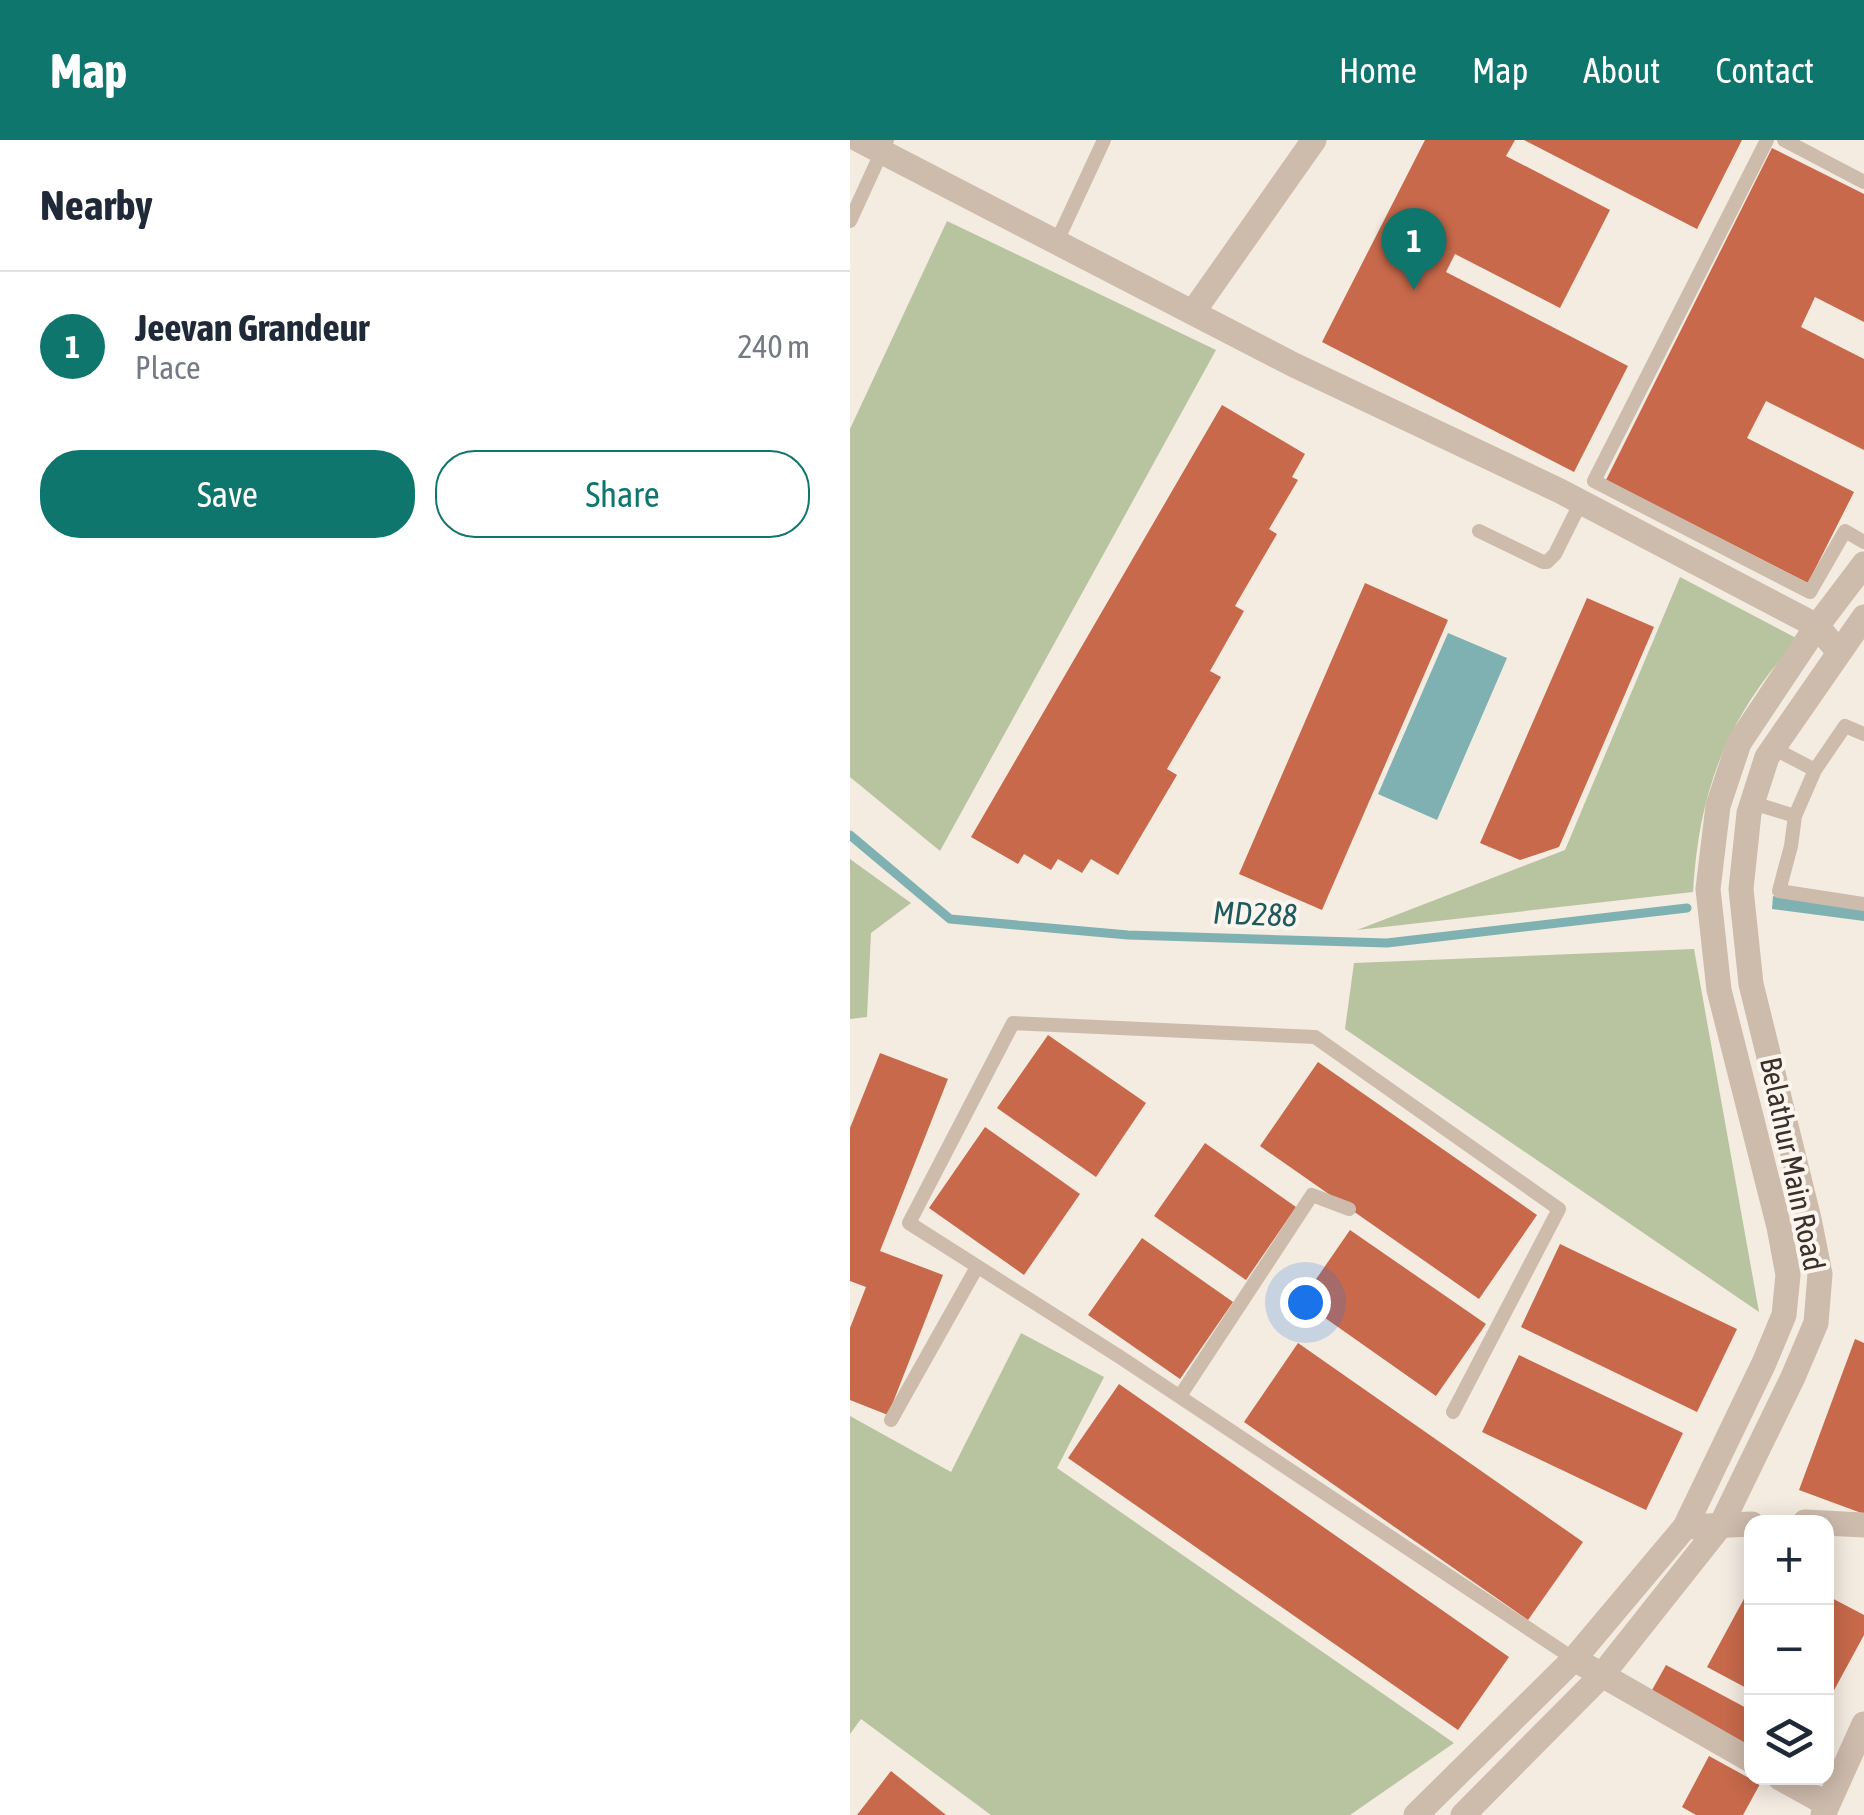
<!DOCTYPE html>
<meta charset="utf-8">
<style>
body{margin:0;font-family:"Asap Condensed",sans-serif;background:#f6f6f7;color:#1f2937}
.controls{position:absolute;right:30px;bottom:30px;display:grid;overflow:hidden;border-radius:20px;box-shadow:0 5px 25px #0003}
.controls button{width:90px;height:90px;display:grid;place-items:center;padding:0;border:0;border-bottom:2px solid #e0e1e3;background:#fff;color:#1f2937;font:50px sans-serif}
.you{position:absolute;left:455px;top:1162px;width:35px;height:35px;margin:-25px;border:8px solid #fff;border-radius:50%;background:#1a73e8;box-shadow:0 0 0 15px #1a73e833}
.badge{display:grid;place-items:center;width:65px;height:65px;border-radius:50%;background:#0f766e;color:#fff;font-size:32px;font-weight:700}
.pin{position:absolute;translate:-50% -82px;filter:drop-shadow(0 2px 5px #0008)}
.pin::after{content:'';position:absolute;top:52px;width:35px;height:30px;background:inherit;clip-path:polygon(0 0,100% 0,50% 100%)}
.list{margin:0;padding:0;list-style:none}
h2{display:flex;justify-content:space-between;align-items:center;height:130px;margin:0;padding:0 40px;font-size:42px}
h2 small{font-size:32px;font-weight:400;color:#747a83}
.list li{display:grid;grid-template-columns:65px 1fr auto;gap:30px;align-items:center;box-sizing:border-box;height:150px;padding:0 40px;border-top:2px solid #e0e1e3}
.list b{display:block;font-size:38px;white-space:nowrap}
.list p{margin:0;font-size:32px;white-space:nowrap;color:#747a83}
.list em{font-size:32px;font-style:normal;color:#747a83}
.actions{display:flex;gap:20px;padding:30px 40px}
.actions a{flex:1;padding:22px 0;border:2px solid #0f766e;border-radius:40px;text-align:center;font-size:35px;color:#0f766e}
.actions .main{background:#0f766e;color:#fff}
.icon{flex:none;width:55px;height:55px;fill:none;stroke:currentColor;stroke-width:2;stroke-linecap:round;stroke-linejoin:round}
.map{position:relative;flex:none;width:1014px;height:1675px;overflow:hidden}
header{display:flex;align-items:center;gap:60px;box-sizing:border-box;height:140px;padding:0 50px;background:#0f766e;color:#fff}
header strong{font-size:48px}
nav{display:flex;gap:55px;margin-inline-start:auto;font-size:35px}
main{display:flex}
aside{flex:1;background:#fff}
.map>svg:first-child{display:block}
.green{fill:#b8c4a0}
.water{fill:#7fb0b2}
.lines{fill:none;stroke-linecap:round;stroke-linejoin:round}
.stream{stroke:#7fb0b2;stroke-width:9}
.building{fill:#c8694b}
.service{stroke:#cdbbac;stroke-width:14}
.minor{stroke:#cdbbac;stroke-width:25}
.tertiary{stroke:#cdbbac;stroke-width:25}
.labels{text-anchor:middle;stroke-width:8;stroke-linejoin:round;paint-order:stroke}
.street-label{font-size:30px;fill:#3b302b;stroke:#fbf5ee}
.water-label{font-size:32px;font-style:italic;fill:#1f5a5e;stroke:#fbf5ee}
</style>
<header>
<strong>Map</strong>
<nav><a>Home</a><a>Map</a><a>About</a><a>Contact</a></nav>
</header>
<main>
<aside>
<h2>Nearby<small></small></h2>
<ul class="list">
<li><span class="badge">1</span><div><b>Jeevan Grandeur</b><p>Place</p></div><em>240 m</em></li>
</ul>
<div class="actions"><a class="main">Save</a><a>Share</a></div>
</aside>
<div class="map">
<svg width="1014" height="1675" viewBox="0 0 1014 1675">
<rect width="100%" height="100%" fill="#f4ebe1"/>
<path class="green" d="M 97,81 L 366,210 L 90,711 L 0,637 L 0,289 Z
M 830,437 L 948,499 C 878,576 849,648 843,752 L 507,790 L 715,710 Z
M 0,719 L 61,763 L 21,793 L 17,877 L 0,879 Z
M 844,809 L 909,1172 L 495,889 L 504,823 Z
M 171,1193 L 254,1237 L 207,1328 L 604,1603 L 500,1675 L 141,1675 L 11,1579 L 0,1594 L 0,1276 L 101,1332 Z"/>
<path class="water" d="M 598,493 L 657,518 L 587,680 L 528,654 Z
M 923,756 L 1014,768 L 1014,781 L 922,769 Z"/>
<g class="lines">
<path class="stream" d="M 0,695 L 100,779 L 278,795 L 537,803 L 837,768"/>
</g>
<path class="building" d="M 575,0 L 665,0 L 656,16 L 760,70 L 710,168 L 605,114 L 596,132 L 778,226 L 724,332 L 472,202 Z
M 674,0 L 892,0 L 847,89 Z
M 922,8 L 1014,54 L 1014,182 L 965,157 L 951,187 L 1014,219 L 1014,310 L 916,261 L 897,298 L 1004,352 L 958,443 L 756,340 Z
M 372,265 L 455,314 L 442,337 L 448,340 L 419,389 L 427,394 L 385,466 L 394,471 L 360,531 L 371,537 L 317,629 L 327,635 L 268,735 L 241,719 L 232,733 L 208,719 L 201,730 L 174,714 L 168,724 L 121,697 Z
M 515,443 L 598,480 L 472,770 L 389,734 Z
M 737,458 L 804,487 L 709,707 L 670,720 L 630,703 Z
M 198,895 L 296,963 L 246,1037 L 147,968 Z
M 30,913 L 98,939 L 30,1111 L 93,1135 L 38,1275 L 0,1260 L 0,1188 L 16,1147 L 0,1141 L 0,988 Z
M 468,922 L 687,1075 L 629,1159 L 410,1006 Z
M 135,987 L 230,1054 L 174,1135 L 79,1068 Z
M 355,1003 L 446,1067 L 396,1140 L 304,1076 Z
M 500,1090 L 636,1184 L 586,1256 L 451,1161 Z
M 292,1098 L 383,1162 L 330,1239 L 238,1175 Z
M 710,1104 L 887,1189 L 847,1272 L 671,1187 Z
M 1005,1199 L 1014,1203 L 1014,1374 L 949,1350 Z
M 448,1203 L 733,1402 L 678,1480 L 394,1282 Z
M 669,1215 L 833,1293 L 796,1370 L 632,1292 Z
M 269,1244 L 659,1517 L 608,1590 L 218,1318 Z
M 902,1444 L 902,1551 L 857,1527 Z
M 976,1455 L 1014,1475 L 1014,1495 L 976,1565 Z
M 816,1525 L 902,1571 L 902,1616 L 797,1559 Z
M 859,1616 L 910,1644 L 893,1675 L 846,1675 L 832,1667 Z
M 41,1631 L 96,1675 L 7,1675 Z"/>
<g class="lines">
<path class="service" d="M 917,0 L 744,341 L 960,452 L 995,391 L 1014,402
M 934,0 L 1014,42
M 0,81 L 37,0
M 207,101 L 254,0
M 629,391 L 693,422 L 697,422 L 705,414 L 731,362
M 923,608 L 965,630
M 903,663 L 945,676 L 965,630 L 995,586 L 1014,594
M 945,676 L 941,706 L 929,751 L 1014,764
M 330,1256 L 462,1055 L 499,1069
M 603,1272 L 709,1069 L 465,897 L 163,883 L 59,1083 L 270,1217 L 724,1519
M 41,1280 L 127,1127"/>
<path class="minor" d="M 9,0 L 444,225 L 710,351 L 967,486 L 988,511
M 343,172 L 464,0
M 955,1382 L 1014,1385
M 835,1387 L 902,1384
M 724,1519 L 902,1621
M 930,1638 L 977,1664
M 973,1675 L 1014,1584"/>
<path class="tertiary" d="M 566,1675 L 724,1519 L 835,1387 L 914,1223 L 934,1175 L 938,1135 L 929,1087 L 869,850 L 858,749 L 868,666 L 889,603 L 967,486 L 1014,424
M 613,1675 L 752,1535 L 871,1385 L 943,1237 L 966,1183 L 970,1134 L 959,1079 L 901,844 L 891,749 L 899,673 L 917,617 L 1014,477"/>
</g>
<g class="labels">
<g class="street-label">
<text transform="translate(942 1024) rotate(78)" y="10">Belathur Main Road</text>
</g>
<g class="water-label">
<text transform="translate(405 774) rotate(2)" y="11">MD288</text>
</g>
</g>
</svg>
<div class="controls">
<button>+</button>
<button>−</button>
<button><svg class="icon" aria-label="layers" viewBox="0 0 24 24"><path d="M12 4l9 5-9 5-9-5zM3 14l9 5 9-5"/></svg></button>
</div>
<div class="you"></div>
<div class="pin badge" style="left:564px;top:150px">1</div>
</div>
</main>
